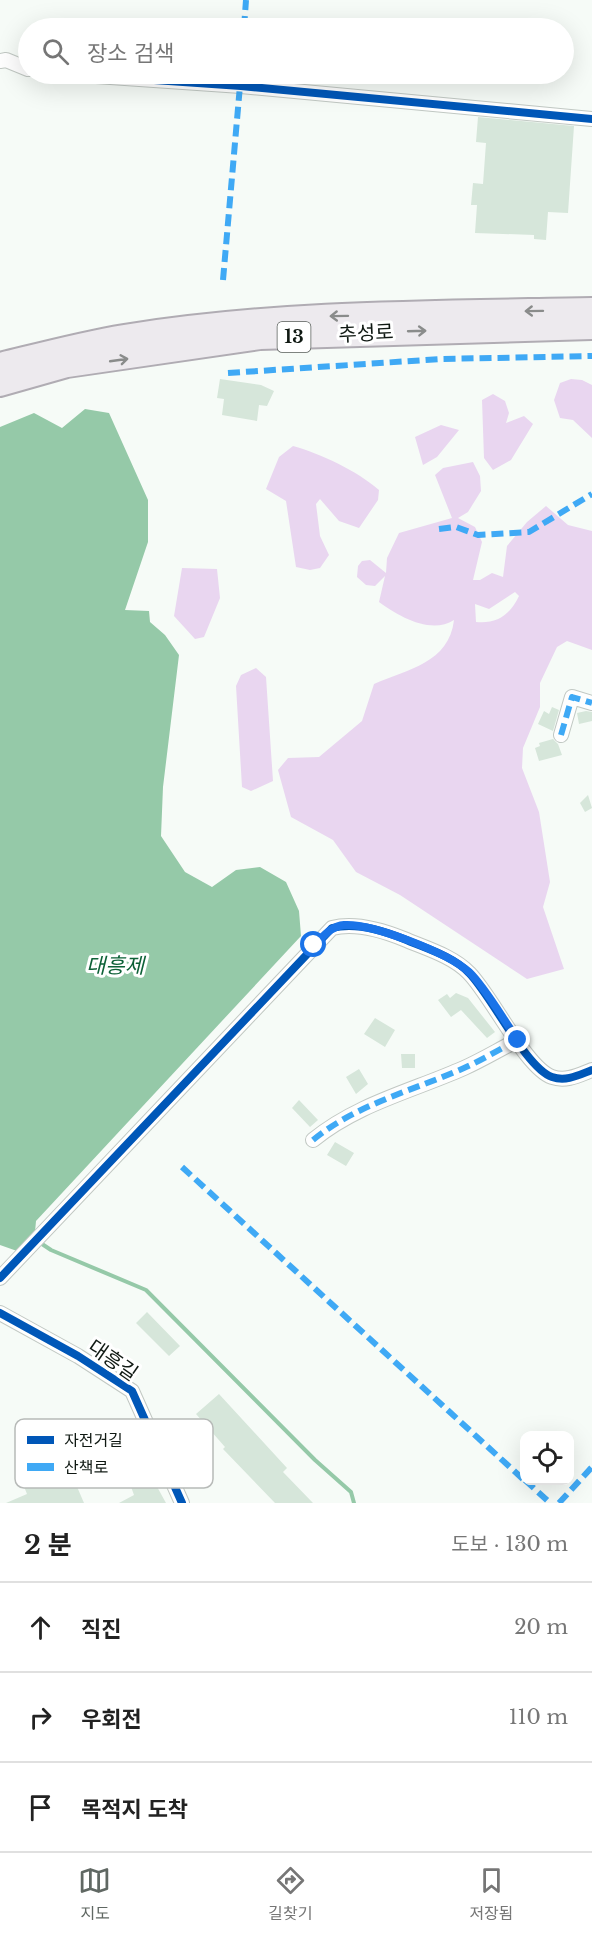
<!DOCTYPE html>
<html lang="ko">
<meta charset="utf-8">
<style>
body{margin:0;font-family:"Libre Baskerville","Noto Sans KR",serif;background:#f6f6f6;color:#222}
.controls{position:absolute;right:18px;bottom:18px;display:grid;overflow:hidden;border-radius:12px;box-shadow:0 6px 24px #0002}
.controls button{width:54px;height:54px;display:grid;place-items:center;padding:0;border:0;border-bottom:2px solid #e0e0e0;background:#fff;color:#222;font:30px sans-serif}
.stop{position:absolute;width:18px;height:18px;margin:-14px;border:4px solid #1a73e8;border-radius:50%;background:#fff}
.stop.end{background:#1a73e8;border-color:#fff;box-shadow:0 2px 6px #0008}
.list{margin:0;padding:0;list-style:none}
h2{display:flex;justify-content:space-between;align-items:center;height:78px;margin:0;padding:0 24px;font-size:26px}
h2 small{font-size:20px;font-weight:400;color:#767676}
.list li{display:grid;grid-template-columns:39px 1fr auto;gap:18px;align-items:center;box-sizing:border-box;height:90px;padding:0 24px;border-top:2px solid #e0e0e0}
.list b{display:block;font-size:22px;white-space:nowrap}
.list em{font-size:20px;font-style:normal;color:#767676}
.icon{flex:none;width:33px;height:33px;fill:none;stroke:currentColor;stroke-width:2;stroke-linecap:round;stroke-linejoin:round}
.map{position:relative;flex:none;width:592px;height:1503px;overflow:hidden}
.search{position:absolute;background:#fff;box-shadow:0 6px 24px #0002;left:18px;right:18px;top:18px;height:66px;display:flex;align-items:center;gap:15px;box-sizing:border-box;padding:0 21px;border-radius:33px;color:#767676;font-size:22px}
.sheet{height:348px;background:#fff}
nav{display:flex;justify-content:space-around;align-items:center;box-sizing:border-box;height:84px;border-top:2px solid #e0e0e0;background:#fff;font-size:16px;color:#767676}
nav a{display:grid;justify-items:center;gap:3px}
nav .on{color:#606863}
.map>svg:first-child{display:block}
.green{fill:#e9d6f0;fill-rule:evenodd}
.water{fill:#95c9a8}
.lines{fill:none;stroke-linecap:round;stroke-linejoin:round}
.stream{stroke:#95c9a8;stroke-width:4}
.building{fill:#d6e6da}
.street-casing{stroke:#c1c8c3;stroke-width:16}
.primary-casing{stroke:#b0acb3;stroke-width:26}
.street{stroke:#fefefe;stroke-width:14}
.primary{stroke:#edeaee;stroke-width:22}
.quiet{stroke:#3fa9f5;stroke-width:6;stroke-dasharray:12 6;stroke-linecap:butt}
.cycleway-casing{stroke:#fff;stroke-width:11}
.cycleway{stroke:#0057b8;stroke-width:8}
.oneway{stroke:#8a8c8b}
.route{stroke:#1a73e8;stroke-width:8}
.labels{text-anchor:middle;stroke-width:6;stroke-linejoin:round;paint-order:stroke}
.shield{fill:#fff;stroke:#585e5a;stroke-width:1.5}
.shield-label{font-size:18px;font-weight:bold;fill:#101913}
.street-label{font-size:20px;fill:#101913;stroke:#fff}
.water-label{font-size:21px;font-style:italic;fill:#0d6137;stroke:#fff}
.key{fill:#fff;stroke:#b7bab8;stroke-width:1.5}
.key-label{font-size:16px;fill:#101913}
</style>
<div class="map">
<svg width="592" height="1503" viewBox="0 0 592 1503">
<rect width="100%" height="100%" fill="#f6fbf7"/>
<path class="green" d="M 571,379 L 582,380 L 592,385 L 592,438 L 573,420 L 560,418 L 554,400 L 560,383 Z
M 493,394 L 505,401 L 509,413 L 506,423 L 524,416 L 533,424 L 511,460 L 493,470 L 484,458 L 482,400 Z
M 441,425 L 459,430 L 437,457 L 423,465 L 415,437 Z
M 293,446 C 321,454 356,470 379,490 L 378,500 L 359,528 L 339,521 L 320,499 L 316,504 L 320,536 L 329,555 L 320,568 L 310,570 L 296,567 L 286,501 L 266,489 L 279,457 Z
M 473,462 L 480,476 L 481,491 L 468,512 L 458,518 L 475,527 L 482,542 L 473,580 L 480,580 L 492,573 L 503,577 L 507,546 L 527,522 L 546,506 L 568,525 L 592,531 L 592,650 L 567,641 L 557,647 L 540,683 L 540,707 L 523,748 L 522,768 L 539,812 L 550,882 L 543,907 L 564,969 L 527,979 L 400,895 L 356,872 L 333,840 L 291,817 L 278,770 L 288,758 L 319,757 L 362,721 L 374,684 C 408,669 449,663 454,620 C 431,635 398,616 379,602 L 385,576 L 375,586 L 366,585 L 357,577 L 358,566 L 362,561 L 370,560 L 386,573 L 387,558 L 399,533 L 452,518 L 435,475 L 443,468 ZM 515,592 L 519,596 C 510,615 497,624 476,622 L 475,604 L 489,609 Z
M 182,568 L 217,569 L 220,598 L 204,637 L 195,639 L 174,616 Z
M 256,668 L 266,677 L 273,781 L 251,791 L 242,787 L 236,686 L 241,675 Z"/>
<path class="water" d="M 85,409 L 109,413 L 148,500 L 148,542 L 125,610 L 149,611 L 150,622 L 165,635 L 179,655 L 163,787 L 161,836 L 185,872 L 212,887 L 236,870 L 260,867 L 286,882 L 299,911 L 301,936 L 36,1221 L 35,1232 L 17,1251 L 0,1245 L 0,427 L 34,413 L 62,428 Z"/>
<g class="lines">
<path class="stream" d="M 39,1242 L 51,1250 L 146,1290 L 315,1460 L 351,1492 L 354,1503"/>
</g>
<path class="building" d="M 478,117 L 574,126 L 568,213 L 548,212 L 546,240 L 534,239 L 534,235 L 475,233 L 477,205 L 471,205 L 473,183 L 483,184 L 486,143 L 476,142 Z
M 220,379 L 261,385 L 274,391 L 267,406 L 259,405 L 257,421 L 222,415 L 224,399 L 217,398 Z
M 552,707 L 559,710 L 553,731 L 538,724 L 544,711 L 549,714 Z
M 586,711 L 592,712 L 592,721 L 579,724 L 577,713 Z
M 553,739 L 558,744 L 562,755 L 539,761 L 535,748 L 540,746 L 539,743 Z
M 588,795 L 592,808 L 585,812 L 580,803 Z
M 456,993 L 468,998 L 495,1032 L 487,1038 L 461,1010 L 451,1017 L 438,1000 L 447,994 L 450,998 Z
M 375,1018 L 395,1030 L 385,1047 L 364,1034 Z
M 401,1054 L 415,1054 L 415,1068 L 402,1068 Z
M 359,1069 L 368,1084 L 356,1094 L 346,1077 Z
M 299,1100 L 318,1120 L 310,1127 L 292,1108 Z
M 335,1142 L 354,1153 L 346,1166 L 327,1155 Z
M 147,1312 L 180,1346 L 169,1356 L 136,1323 Z
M 219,1394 L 287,1468 L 283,1472 L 313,1503 L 275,1503 L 223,1449 L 225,1447 L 196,1414 Z
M 104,1440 L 116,1466 L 106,1471 L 103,1466 L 75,1482 L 84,1503 L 6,1503 L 27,1494 L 23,1484 L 71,1465 L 69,1461 Z
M 150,1474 L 166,1503 L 119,1503 L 134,1495 L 130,1484 Z"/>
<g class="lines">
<defs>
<path id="street" d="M 0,61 L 6,60 L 28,69
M 67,74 L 241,86 L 592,119
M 561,735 L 572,697 L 592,703
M 313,1140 C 357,1104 412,1091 464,1068 C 482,1060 500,1049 518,1040
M 0,1278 L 332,928 C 355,922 382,930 404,939 C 425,948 453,956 469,973 C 491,995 526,1068 552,1077 C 566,1082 579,1075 592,1070
M 0,1313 L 78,1356 L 132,1391 L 182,1503"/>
<path id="primary" d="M 0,364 C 41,354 82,343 124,336 C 278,311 437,312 592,309
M 0,385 L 67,366 L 260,338 L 592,328"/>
</defs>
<use href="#street" class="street-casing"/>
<use href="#primary" class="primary-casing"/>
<use href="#street" class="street"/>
<use href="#primary" class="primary"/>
<path class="quiet" d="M 244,28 L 246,0
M 223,280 L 241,74
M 228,373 L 441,359 L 592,356
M 439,529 L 456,527 L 478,535 L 529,532 L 592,494
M 561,735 L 572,697 L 592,703
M 313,1140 C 357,1104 412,1091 464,1068 C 482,1060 500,1049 518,1040
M 182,1167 L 524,1480
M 525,1480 L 550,1503
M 559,1503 L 592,1467"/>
<defs>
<path id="cycleway" d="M 67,74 L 241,86 L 592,119
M 0,1278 L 332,928 C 355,922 382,930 404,939 C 425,948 453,956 469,973 C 491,995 526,1068 552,1077 C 566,1082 579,1075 592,1070
M 0,1313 L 78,1356 L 132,1391 L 182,1503"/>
</defs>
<use href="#cycleway" class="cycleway-casing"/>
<use href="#cycleway" class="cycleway"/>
</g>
<defs><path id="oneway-shaft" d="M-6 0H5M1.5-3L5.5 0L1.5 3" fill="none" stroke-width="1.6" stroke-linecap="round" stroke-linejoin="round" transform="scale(1.5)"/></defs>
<g class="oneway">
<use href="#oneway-shaft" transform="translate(534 311) rotate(179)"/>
<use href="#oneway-shaft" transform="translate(339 316) rotate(179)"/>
<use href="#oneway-shaft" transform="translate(417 331) rotate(-2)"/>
<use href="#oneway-shaft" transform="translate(119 360) rotate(-8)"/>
</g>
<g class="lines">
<path class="route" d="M 314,945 C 323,937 331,926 344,925 C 372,923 448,953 469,972 C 485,987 504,1021 518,1040"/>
</g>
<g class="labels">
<rect class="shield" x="277.5" y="322" width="33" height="30" rx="4.5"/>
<g class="shield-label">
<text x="294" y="343">13</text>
</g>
<g class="street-label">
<text transform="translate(366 333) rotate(-3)" y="7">추성로</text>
<text transform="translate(113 1360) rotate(35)" y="7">대흥길</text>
</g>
<g class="water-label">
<text x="115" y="973">대흥제</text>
</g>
</g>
<rect x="15" y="1419" width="198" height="69" rx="9" class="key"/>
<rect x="27" y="1436" width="27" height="8" fill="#0057b8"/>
<rect x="27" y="1463" width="27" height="8" fill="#3fa9f5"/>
<g class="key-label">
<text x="64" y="1446">자전거길</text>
<text x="64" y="1473">산책로</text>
</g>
</svg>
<div class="controls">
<button><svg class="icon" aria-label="locate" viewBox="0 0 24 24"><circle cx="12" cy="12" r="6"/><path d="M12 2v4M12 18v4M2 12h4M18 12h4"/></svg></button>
</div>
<div class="stop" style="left:314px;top:945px"></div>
<div class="stop end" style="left:518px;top:1040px"></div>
<div class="search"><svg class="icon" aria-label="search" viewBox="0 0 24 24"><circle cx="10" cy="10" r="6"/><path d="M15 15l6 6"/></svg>장소 검색</div>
</div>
<section class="sheet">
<h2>2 분<small>도보 · 130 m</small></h2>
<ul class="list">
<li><svg class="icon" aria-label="ahead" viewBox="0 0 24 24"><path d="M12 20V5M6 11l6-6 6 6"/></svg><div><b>직진</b></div><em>20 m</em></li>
<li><svg class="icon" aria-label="right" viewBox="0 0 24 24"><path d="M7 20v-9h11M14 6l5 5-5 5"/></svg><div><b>우회전</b></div><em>110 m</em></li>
<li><svg class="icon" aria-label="arrive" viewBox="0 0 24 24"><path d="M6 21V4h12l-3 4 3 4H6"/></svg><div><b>목적지 도착</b></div></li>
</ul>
</section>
<nav>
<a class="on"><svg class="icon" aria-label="map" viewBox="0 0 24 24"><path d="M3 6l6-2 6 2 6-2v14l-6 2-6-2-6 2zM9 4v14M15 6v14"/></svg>지도</a>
<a><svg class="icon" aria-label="directions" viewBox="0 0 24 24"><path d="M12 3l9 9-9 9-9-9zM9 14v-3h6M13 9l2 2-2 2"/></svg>길찾기</a>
<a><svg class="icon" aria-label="saved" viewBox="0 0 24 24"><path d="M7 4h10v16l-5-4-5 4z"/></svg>저장됨</a>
</nav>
